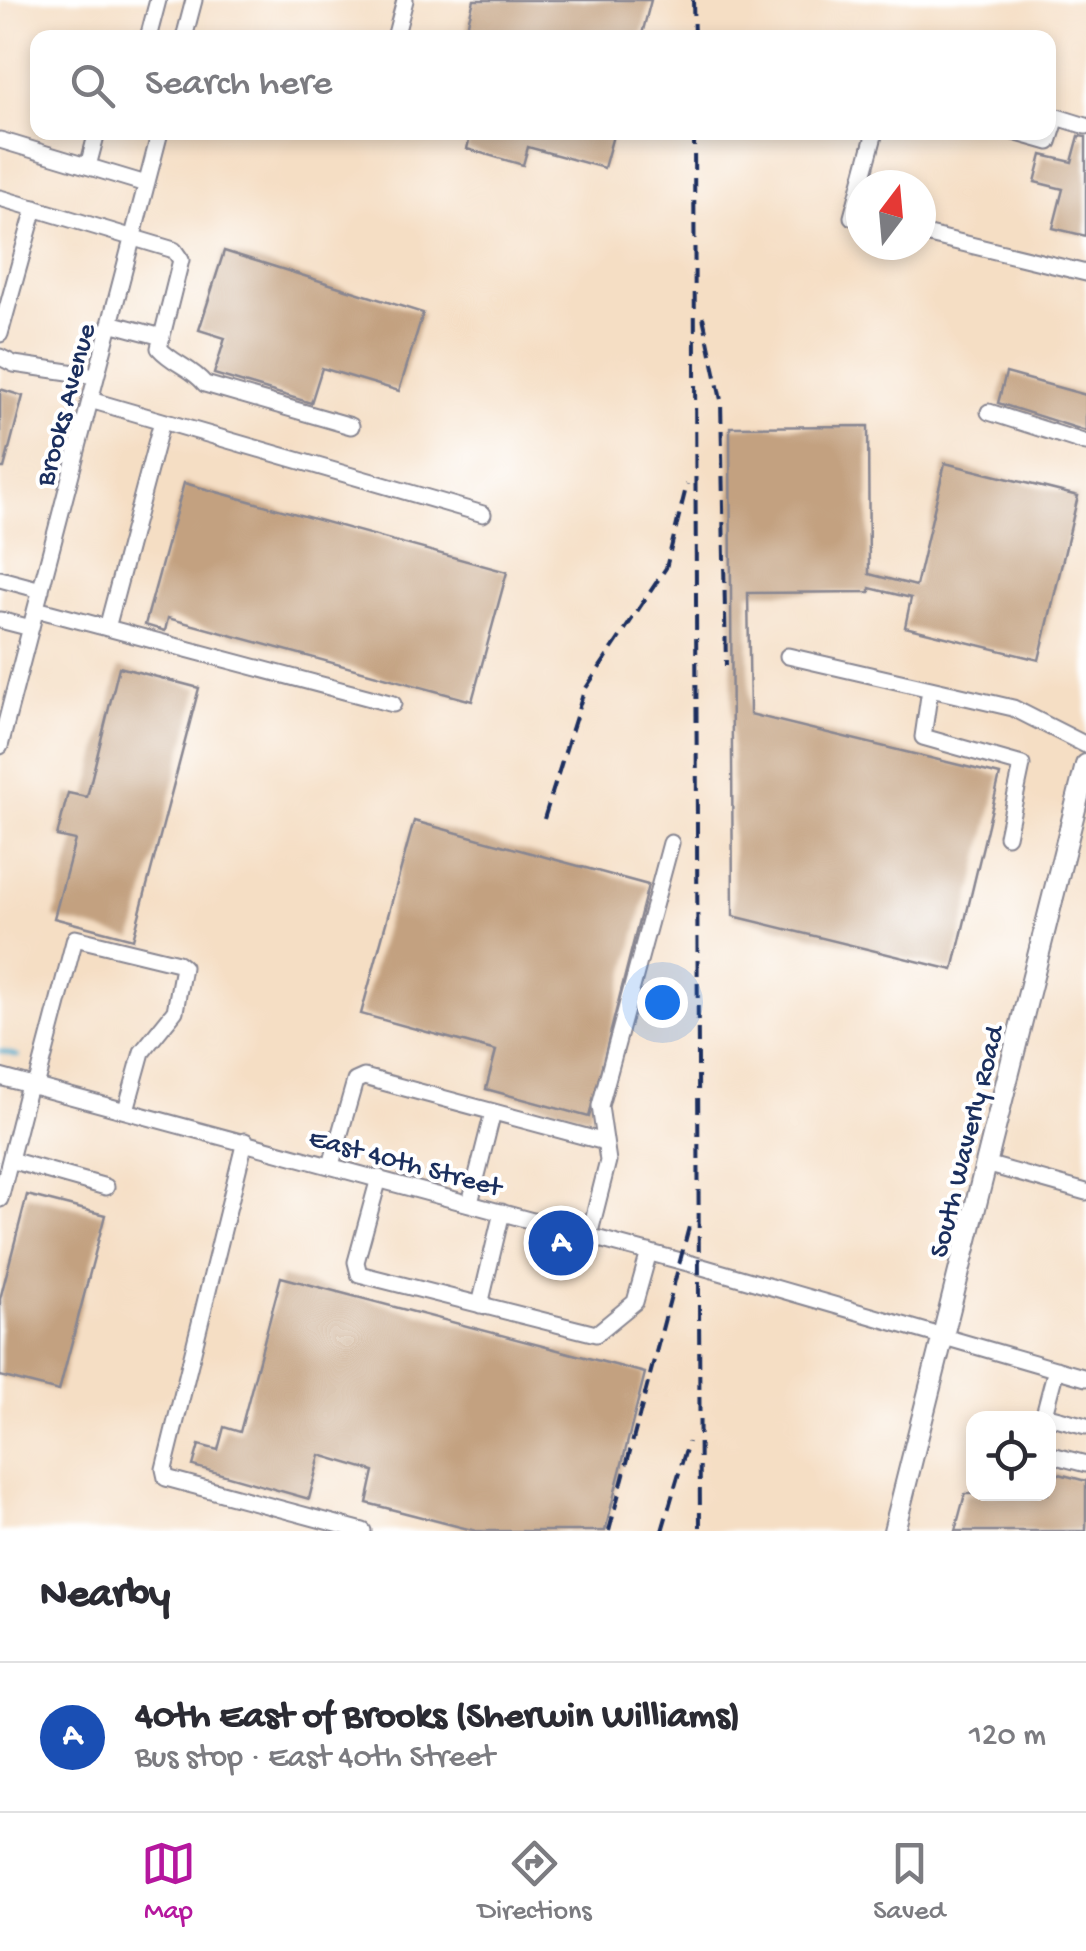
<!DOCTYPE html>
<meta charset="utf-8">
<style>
body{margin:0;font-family:"Gochi Hand",sans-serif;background:#f7f7f7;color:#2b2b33}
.controls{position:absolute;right:30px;bottom:30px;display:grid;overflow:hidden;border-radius:20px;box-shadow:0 5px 15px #0003}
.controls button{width:90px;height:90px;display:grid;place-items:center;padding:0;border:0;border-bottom:2px solid #e1e1e2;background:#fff;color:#2b2b33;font:50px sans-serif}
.compass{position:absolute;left:846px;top:170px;width:90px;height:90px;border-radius:50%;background:#fff;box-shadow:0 5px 15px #0003;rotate:16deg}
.you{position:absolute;left:662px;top:1002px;width:35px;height:35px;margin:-25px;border:8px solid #fff;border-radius:50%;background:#1a73e8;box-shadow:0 0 0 15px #1a73e833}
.badge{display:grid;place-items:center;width:65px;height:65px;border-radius:50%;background:#b5179e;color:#fff;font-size:32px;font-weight:700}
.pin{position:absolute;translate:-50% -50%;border:5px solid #fff;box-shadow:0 2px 10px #0006}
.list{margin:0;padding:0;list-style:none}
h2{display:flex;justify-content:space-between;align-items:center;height:130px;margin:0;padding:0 40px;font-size:42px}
h2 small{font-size:32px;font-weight:400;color:#7c7c81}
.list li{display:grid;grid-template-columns:65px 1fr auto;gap:30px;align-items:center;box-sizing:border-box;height:150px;padding:0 40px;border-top:2px solid #e1e1e2}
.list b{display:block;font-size:38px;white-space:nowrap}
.list p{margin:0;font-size:32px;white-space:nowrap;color:#7c7c81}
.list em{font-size:32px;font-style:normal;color:#7c7c81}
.icon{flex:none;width:55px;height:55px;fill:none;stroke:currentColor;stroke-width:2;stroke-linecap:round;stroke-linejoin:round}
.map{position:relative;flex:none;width:1086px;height:1531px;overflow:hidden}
.search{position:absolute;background:#fff;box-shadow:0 5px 15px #0003;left:30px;right:30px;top:30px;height:110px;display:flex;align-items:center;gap:25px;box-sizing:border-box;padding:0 35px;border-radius:20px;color:#7c7c81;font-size:38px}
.sheet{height:280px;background:#fff}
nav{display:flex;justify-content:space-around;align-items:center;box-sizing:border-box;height:140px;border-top:2px solid #e1e1e2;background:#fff;font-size:28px;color:#7c7c81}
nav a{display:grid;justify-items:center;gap:5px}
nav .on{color:#b5179e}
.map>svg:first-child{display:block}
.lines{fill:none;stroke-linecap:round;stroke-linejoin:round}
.stream{stroke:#4ca9ca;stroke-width:4}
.building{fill:#c3a180}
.minor-casing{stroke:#888691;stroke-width:19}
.major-casing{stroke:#888691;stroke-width:24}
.minor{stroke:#fff;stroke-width:15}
.major{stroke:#fff;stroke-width:20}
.rail{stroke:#1b2f5e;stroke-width:4;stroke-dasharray:15 8;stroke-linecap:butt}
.labels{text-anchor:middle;stroke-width:8;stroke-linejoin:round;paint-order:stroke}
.street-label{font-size:28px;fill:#1b2f5e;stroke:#fff}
</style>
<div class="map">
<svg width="1086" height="1531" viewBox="0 0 1086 1531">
<rect width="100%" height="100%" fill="#fff"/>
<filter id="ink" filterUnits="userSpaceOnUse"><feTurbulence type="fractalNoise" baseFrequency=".01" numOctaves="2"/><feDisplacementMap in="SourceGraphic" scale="20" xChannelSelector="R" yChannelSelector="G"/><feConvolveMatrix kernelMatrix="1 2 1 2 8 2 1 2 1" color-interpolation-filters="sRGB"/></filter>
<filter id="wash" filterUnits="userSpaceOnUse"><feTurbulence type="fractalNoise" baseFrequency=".0048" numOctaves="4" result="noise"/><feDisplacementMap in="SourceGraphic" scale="40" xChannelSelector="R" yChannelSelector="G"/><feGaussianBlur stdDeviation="2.25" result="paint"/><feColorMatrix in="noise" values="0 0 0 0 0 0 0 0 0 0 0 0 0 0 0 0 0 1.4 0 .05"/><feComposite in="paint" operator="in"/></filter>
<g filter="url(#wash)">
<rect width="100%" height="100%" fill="#f5dec4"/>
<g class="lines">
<path class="stream" d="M 0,1051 L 18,1056"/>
</g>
<g id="blocks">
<path class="building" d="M 474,0 L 651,0 L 641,38 L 464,38 Z
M 471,132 L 614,132 L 604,168 L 528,147 L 523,165 L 467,149 Z
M 1079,136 L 1086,137 L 1086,236 L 1053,228 L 1063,189 L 1035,182 L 1042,155 L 1072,162 Z
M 224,251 L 423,313 L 399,391 L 322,368 L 311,403 L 214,374 L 225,338 L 199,330 Z
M 1006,373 L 1086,395 L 1086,431 L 998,403 Z
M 0,389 L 23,396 L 4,468 L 0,468 Z
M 868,426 L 869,574 L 916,586 L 945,463 L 1078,496 L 1039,660 L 905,627 L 911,598 L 870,588 L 870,592 L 748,593 L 750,714 L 1000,775 L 953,970 L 733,916 L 730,427 Z
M 184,483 L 507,572 L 472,701 L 168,618 L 165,631 L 145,625 Z
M 119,667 L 199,688 L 133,939 L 54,918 L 75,840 L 57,836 L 68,793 L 87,797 Z
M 414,821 L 648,885 L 589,1117 L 486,1089 L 496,1051 L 361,1014 Z
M 27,1195 L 105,1215 L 59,1391 L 0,1376 L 0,1299 Z
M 281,1277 L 645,1373 L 605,1531 L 476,1531 L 367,1503 L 374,1471 L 320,1455 L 309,1499 L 193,1466 L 199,1445 L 218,1450 L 224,1427 L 240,1432 Z
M 1048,1471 L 1086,1481 L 1086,1531 L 955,1531 L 965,1494 L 1048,1494 Z"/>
</g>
</g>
<g filter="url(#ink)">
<use href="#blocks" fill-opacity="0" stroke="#888691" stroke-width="2.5"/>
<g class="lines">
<defs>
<path id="minor" d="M 148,38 L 158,0
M 184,38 L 194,0
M 395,38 L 405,0
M 1014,132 L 1049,142 L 1057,117 L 1086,126
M 0,140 L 146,184
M 88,166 L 97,132
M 0,198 L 174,250 L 181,260 L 159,348 C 173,364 191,367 205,384 L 351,426
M 861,219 L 852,217 L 875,132
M 921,233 L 1086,273
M 110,323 L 162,337
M 0,334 L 35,208
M 0,357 L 14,364 L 96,376
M 90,400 L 483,514
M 989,412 L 1086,443
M 0,579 L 41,590
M 36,609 L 393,704
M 0,620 L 31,628
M 107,628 L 162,421
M 788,656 L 1013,708 L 1086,745
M 930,689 L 923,737 L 1022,765 L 1007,836
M 0,746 L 160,132
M 0,1077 L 699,1266 L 1086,1378
M 36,1087 L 75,938 L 178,963 L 183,967 L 175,1011 L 142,1052 L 126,1110
M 245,1141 L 164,1469 L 166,1478 L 363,1531
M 10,1160 L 106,1187
M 986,1164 L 1086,1192
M 331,1165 L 355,1081 L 364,1077 L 605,1142
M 379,1178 L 356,1262 L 359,1274 L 596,1334 L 635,1302 L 649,1252
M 0,1199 L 29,1085
M 470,1203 L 493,1112
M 589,1236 L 608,1161 L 600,1106 L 671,843
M 480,1305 L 502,1212
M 1044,1415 L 1086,1426
M 1043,1418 L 1056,1369
M 1048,1454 L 1086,1464"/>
<path id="major" d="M 894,1531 L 1086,765"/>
</defs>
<use href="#minor" class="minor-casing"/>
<use href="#major" class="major-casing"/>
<use href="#minor" class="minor"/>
<use href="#major" class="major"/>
<path class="rail" d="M 693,0 L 694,38
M 694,132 L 700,1531
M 703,317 L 721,400 L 726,666
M 544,819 L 584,691 L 666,568 L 687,484
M 609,1531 L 689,1227
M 662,1531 L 688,1442"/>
</g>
</g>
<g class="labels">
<g class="street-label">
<text transform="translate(63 404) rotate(-75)" y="10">Brooks Avenue</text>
<text transform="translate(964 1141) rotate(-76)" y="10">South Waverly Road</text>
<text transform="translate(406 1160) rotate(15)" y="10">East 40th Street</text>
</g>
</g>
</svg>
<div class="controls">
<button><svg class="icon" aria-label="locate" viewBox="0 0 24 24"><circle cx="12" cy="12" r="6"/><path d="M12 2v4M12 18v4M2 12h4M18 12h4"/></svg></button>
</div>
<svg class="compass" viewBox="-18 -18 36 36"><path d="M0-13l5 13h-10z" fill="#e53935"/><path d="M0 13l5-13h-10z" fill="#7c7c81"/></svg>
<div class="you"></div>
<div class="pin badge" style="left:561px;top:1243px;background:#1a4fb4">A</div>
<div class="search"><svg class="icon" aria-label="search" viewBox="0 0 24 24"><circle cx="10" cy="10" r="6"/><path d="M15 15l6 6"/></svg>Search here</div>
</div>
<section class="sheet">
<h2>Nearby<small></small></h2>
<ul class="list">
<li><span class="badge" style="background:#1a4fb4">A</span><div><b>40th East of Brooks (Sherwin Williams)</b><p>Bus stop · East 40th Street</p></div><em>120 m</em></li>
</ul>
</section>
<nav>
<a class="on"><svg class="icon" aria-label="map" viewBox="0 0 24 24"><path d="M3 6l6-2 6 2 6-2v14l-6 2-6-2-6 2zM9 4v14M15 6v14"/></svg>Map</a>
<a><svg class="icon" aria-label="directions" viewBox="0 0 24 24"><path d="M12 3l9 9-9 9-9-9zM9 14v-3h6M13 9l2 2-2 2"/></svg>Directions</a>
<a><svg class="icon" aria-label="saved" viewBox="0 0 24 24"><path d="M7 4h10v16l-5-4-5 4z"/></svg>Saved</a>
</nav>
